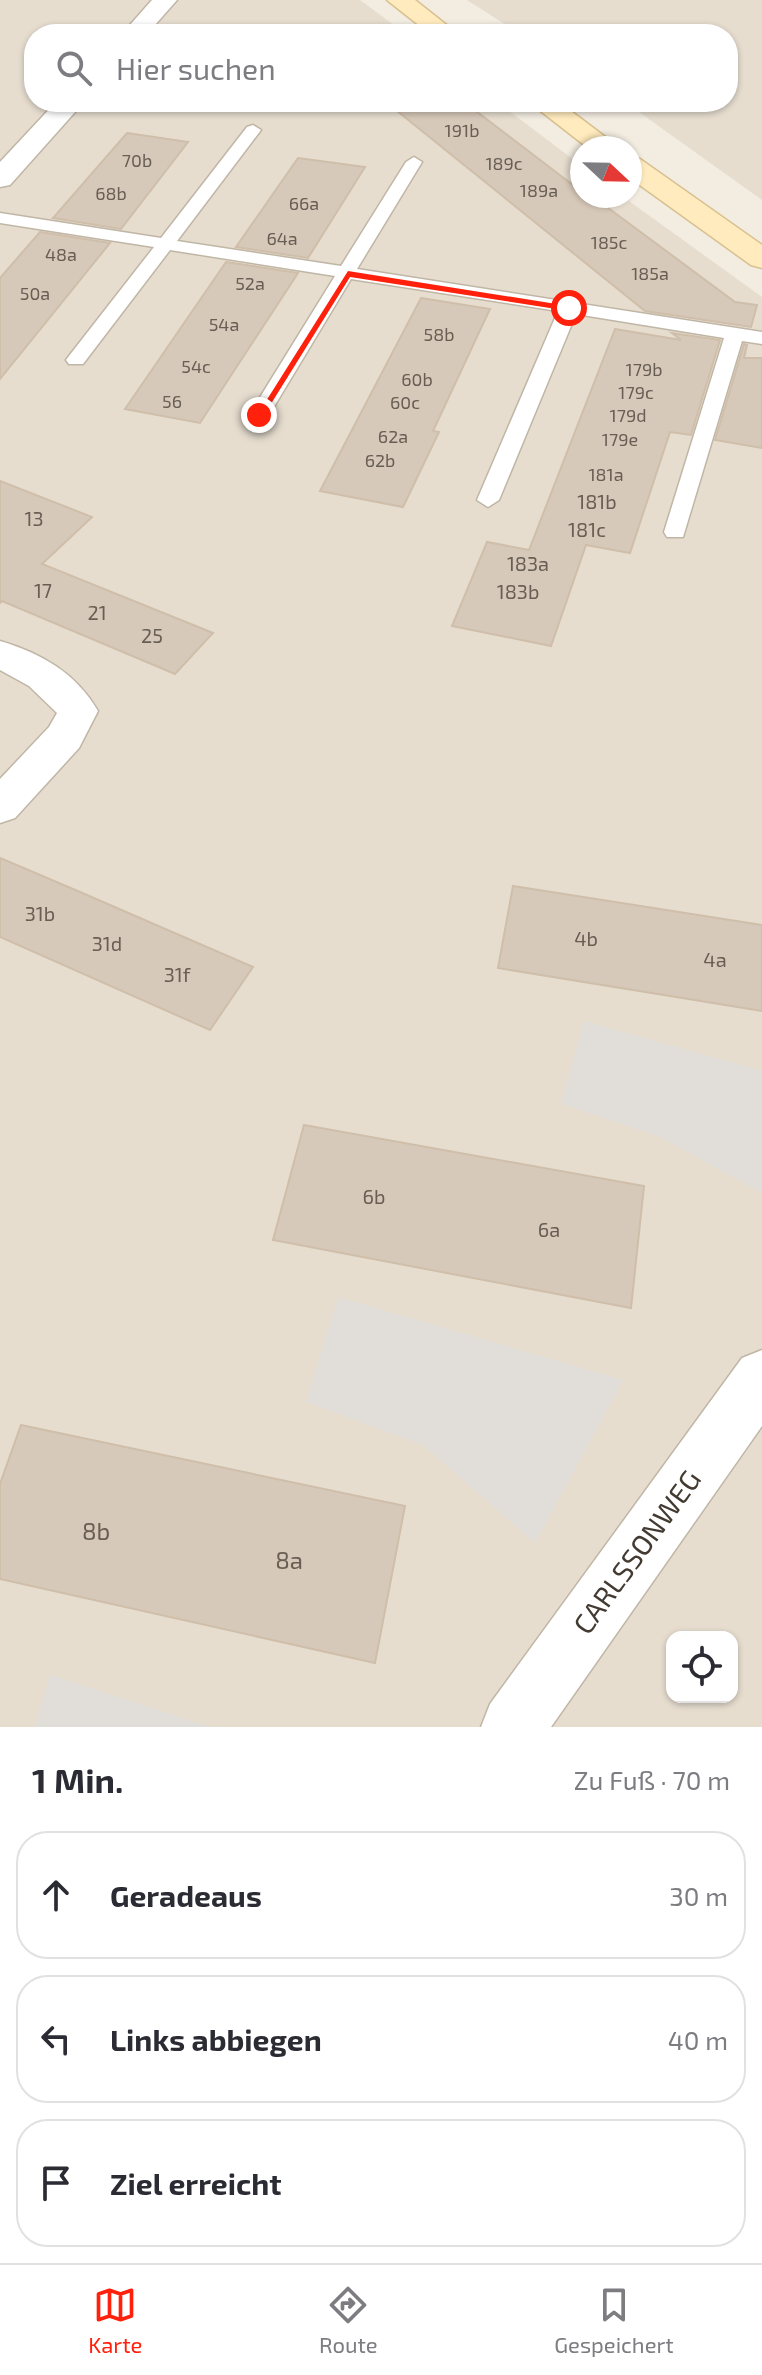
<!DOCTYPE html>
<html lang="de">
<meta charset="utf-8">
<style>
body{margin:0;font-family:"Exo 2",sans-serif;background:#f7f7f7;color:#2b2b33}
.controls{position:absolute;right:24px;bottom:24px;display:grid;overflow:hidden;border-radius:16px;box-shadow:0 2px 6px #0004}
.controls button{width:72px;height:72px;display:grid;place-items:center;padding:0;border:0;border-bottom:2px solid #e1e1e2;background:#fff;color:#2b2b33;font:40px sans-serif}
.compass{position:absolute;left:570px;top:136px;width:72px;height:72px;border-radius:50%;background:#fff;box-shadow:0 2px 6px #0004;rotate:112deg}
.stop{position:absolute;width:24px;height:24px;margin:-18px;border:6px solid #ff210b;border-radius:50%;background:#fff}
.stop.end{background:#ff210b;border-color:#fff;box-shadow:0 2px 8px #0008}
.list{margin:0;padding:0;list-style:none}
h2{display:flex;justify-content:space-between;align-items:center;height:104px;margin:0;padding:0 32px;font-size:34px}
h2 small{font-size:26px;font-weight:400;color:#7c7c81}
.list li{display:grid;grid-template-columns:52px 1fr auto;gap:24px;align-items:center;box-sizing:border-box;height:128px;margin:0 16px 16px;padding:0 16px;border:2px solid #e1e1e2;border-radius:32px}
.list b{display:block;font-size:30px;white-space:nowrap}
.list em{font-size:26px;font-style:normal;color:#7c7c81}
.icon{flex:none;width:44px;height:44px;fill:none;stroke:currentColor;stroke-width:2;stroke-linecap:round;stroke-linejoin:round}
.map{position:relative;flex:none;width:762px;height:1727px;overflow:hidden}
.search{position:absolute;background:#fff;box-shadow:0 2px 6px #0004;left:24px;right:24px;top:24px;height:88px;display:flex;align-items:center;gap:20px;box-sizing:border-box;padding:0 28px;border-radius:32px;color:#7c7c81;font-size:30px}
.sheet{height:536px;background:#fff}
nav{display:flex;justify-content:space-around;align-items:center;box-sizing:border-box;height:112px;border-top:2px solid #e1e1e2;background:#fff;font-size:22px;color:#7c7c81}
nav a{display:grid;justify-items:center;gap:4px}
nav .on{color:#ff210b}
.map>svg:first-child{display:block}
.residential{fill:#e6ddcf;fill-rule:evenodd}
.parking{fill:#e1deda}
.building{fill:#d7c9b9;stroke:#cfbea9;stroke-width:2}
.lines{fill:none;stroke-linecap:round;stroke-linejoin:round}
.lane-casing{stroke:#c0b6a6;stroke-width:3}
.street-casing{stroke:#c0b6a6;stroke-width:3}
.secondary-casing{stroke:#d8c08f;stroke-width:3}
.lane{fill:#fff;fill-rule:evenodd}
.street{fill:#fff;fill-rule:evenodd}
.secondary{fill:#ffebbe;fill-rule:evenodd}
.route{fill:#ff210b}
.labels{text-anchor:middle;stroke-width:7;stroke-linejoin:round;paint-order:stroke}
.far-number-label{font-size:18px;fill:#685e54}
.number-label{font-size:20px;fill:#685e54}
.near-number-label{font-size:24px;fill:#685e54}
.near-street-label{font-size:28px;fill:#433b32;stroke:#fff}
</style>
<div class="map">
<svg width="762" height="1727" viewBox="0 0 762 1727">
<rect width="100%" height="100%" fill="#f2ece1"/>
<path class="residential" d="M 0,0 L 360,0 L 406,34 L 34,34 L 34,102 L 497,102 L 582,166 L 582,196 L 622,196 L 762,297 L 762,1727 L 0,1727 ZM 672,1637 L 732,1637 L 732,1697 L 672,1697 Z
M 467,0 L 762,0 L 762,200 L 625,102 L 728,102 L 728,34 L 520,34 Z"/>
<path class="parking" d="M 584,1021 L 762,1071 L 762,1193 L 660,1137 L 561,1104 Z
M 338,1297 L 623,1380 L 535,1543 L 423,1445 L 306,1402 Z
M 50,1675 L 211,1727 L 35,1727 Z"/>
<path class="building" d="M 386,102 L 464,102 L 582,192 L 582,196 L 592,196 L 735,302 L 757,305 L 751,327 L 645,311 Z
M 127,133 L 188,142 L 121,229 L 53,218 Z
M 298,158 L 365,167 L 308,258 L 236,247 Z
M 40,232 L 110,243 L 0,379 L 0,278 Z
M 226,262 L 298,273 L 200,423 L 125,409 Z
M 421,298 L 490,309 L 433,431 L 439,432 L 403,507 L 320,491 Z
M 615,329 L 681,340 L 672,333 L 720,340 L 691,435 L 670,432 L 630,553 L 586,545 L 551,646 L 452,626 L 487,542 L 529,550 Z
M 744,344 L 747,345 L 744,358 L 762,358 L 762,448 L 715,440 Z
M 0,481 L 92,517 L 42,564 L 213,633 L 175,674 L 2,601 L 0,603 Z
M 0,858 L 80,892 L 253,967 L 210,1030 L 0,937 Z
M 513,886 L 762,925 L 762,1011 L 498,968 Z
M 304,1125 L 644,1186 L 631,1308 L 273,1240 Z
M 21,1425 L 405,1506 L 375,1663 L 0,1579 L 0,1484 Z"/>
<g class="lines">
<defs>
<path id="lane" d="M 253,125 L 261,130 L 177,241 L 341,266 L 406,162 L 414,157 L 422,162 L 357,269 L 762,332 L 762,344 L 742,341 L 683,537 L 667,537 L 664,532 L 724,338 L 576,314 L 499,500 L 488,507 L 477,500 L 558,311 L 351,279 L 269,415 L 259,421 L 249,415 L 335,276 L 170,250 L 83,364 L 69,364 L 66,360 L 69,356 L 154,247 L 0,223 L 0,213 L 161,238 L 247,127 Z"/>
<path id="street" d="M 152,0 L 177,0 L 147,34 L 122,34 Z
M 56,102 L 84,102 L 10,185 L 0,187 L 0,162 Z
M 0,641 C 41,653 76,673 98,711 L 79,748 L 15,818 L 0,823 L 0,779 L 49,727 L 57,713 L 29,686 L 0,670 Z
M 762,1350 L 762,1426 L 551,1727 L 481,1727 L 490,1704 L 742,1358 Z"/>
<path id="secondary" d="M 387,0 L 415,0 L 458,34 L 430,34 Z
M 529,102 L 559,102 L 620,148 L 588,148 Z
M 630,157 L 640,159 L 762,245 L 762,268 L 751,265 L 630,178 Z"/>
</defs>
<use href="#lane" class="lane-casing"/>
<use href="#street" class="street-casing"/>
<use href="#secondary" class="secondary-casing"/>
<use href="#lane" class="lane"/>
<use href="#street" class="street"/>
<use href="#secondary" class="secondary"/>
</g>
<path class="route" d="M 348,271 L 569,306 L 574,308 L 569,311 L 350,277 L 264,415 L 256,417 Z"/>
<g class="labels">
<g class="far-number-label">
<text x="462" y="137">191b</text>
<text x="137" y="167">70b</text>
<text x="504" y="170">189c</text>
<text x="539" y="197">189a</text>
<text x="111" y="200">68b</text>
<text x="304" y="210">66a</text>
<text x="282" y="245">64a</text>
<text x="609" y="249">185c</text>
<text x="61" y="261">48a</text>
<text x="650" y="280">185a</text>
<text x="250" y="290">52a</text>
<text x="35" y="300">50a</text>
<text x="224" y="331">54a</text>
<text x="439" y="341">58b</text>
<text x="196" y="373">54c</text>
<text x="644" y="376">179b</text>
<text x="417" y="386">60b</text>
<text x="636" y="399">179c</text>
<text x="172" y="408">56</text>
<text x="405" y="409">60c</text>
<text x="628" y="422">179d</text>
<text x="393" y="443">62a</text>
<text x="620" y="446">179e</text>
<text x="380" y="467">62b</text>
<text x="606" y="481">181a</text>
</g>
<g class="number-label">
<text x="597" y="509">181b</text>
<text x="34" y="526">13</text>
<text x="587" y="537">181c</text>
<text x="528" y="571">183a</text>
<text x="43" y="598">17</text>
<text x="518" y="599">183b</text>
<text x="97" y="620">21</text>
<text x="152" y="643">25</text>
<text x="40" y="921">31b</text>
<text x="586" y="946">4b</text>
<text x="107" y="951">31d</text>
<text x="715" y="967">4a</text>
<text x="177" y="982">31f</text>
<text x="374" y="1204">6b</text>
<text x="549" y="1237">6a</text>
</g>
<g class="near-number-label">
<text x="96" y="1540">8b</text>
<text x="289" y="1569">8a</text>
</g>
<g class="near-street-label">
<text transform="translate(637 1552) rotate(-54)" y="10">CARLSSONWEG</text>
</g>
</g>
</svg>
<div class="controls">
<button><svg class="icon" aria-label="locate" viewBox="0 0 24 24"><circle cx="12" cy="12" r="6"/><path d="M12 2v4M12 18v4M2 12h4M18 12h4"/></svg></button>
</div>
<svg class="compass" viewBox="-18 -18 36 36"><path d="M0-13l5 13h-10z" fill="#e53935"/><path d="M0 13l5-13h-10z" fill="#7c7c81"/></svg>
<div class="stop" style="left:569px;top:308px"></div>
<div class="stop end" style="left:259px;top:415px"></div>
<div class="search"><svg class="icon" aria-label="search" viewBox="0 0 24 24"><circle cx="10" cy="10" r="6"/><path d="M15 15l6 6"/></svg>Hier suchen</div>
</div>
<section class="sheet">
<h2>1 Min.<small>Zu Fuß · 70 m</small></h2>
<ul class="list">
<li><svg class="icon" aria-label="ahead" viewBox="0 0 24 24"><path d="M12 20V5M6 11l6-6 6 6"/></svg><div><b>Geradeaus</b></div><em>30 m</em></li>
<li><svg class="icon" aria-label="left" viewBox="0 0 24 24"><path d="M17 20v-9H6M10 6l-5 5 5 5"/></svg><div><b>Links abbiegen</b></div><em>40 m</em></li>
<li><svg class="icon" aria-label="arrive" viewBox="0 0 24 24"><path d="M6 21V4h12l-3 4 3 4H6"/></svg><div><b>Ziel erreicht</b></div></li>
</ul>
</section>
<nav>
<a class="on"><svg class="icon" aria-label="map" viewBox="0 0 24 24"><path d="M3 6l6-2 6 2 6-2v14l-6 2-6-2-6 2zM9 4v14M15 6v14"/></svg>Karte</a>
<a><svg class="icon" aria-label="directions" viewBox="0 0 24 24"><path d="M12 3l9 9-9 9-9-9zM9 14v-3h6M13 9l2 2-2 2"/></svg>Route</a>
<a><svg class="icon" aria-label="saved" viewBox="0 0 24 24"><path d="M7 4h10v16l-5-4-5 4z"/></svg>Gespeichert</a>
</nav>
